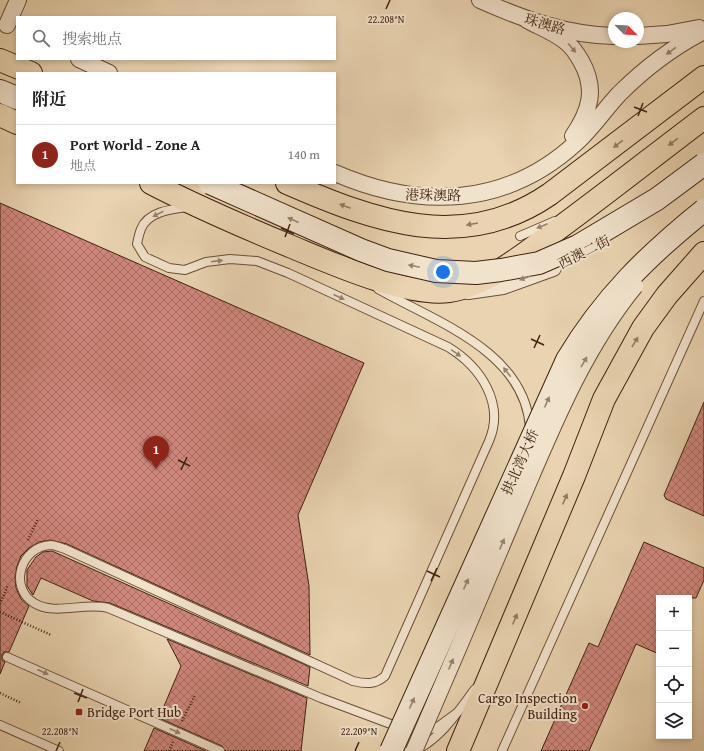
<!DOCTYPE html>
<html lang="zh">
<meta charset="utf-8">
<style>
body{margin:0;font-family:"Gentium Book Plus","Noto Serif SC",serif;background:#f6f6f6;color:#222}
.controls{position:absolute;right:12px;bottom:12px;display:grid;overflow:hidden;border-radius:0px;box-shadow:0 2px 6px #0003}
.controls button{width:36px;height:36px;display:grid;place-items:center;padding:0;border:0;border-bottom:1px solid #e0e0e0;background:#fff;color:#222;font:20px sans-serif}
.compass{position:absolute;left:608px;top:12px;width:36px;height:36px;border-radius:50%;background:#fff;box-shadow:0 2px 6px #0003;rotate:114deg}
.you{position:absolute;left:443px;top:272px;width:14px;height:14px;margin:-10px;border:3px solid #fff;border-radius:50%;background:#1a73e8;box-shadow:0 0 0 6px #1a73e833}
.badge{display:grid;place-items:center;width:26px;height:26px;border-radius:50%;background:#8f2418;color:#fff;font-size:13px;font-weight:700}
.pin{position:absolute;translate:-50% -33px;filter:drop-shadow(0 1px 2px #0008)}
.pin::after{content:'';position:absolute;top:21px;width:14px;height:12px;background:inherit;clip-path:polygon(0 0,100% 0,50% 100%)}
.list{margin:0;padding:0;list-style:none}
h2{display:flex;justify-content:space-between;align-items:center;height:52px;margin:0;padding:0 16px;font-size:17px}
h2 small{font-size:13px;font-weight:400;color:#767676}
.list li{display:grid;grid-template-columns:26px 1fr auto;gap:12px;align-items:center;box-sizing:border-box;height:60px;padding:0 16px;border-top:1px solid #e0e0e0}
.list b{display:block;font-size:15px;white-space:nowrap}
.list p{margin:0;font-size:13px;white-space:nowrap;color:#767676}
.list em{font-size:13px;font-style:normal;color:#767676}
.icon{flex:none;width:22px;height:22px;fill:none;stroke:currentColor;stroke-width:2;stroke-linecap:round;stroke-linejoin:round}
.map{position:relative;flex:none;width:704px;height:751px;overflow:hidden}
.search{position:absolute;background:#fff;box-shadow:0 2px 6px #0003;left:16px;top:16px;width:320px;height:44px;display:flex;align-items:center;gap:10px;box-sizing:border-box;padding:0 14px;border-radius:0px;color:#767676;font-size:15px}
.panel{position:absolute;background:#fff;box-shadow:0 2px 6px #0003;left:16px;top:72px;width:320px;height:112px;border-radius:0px}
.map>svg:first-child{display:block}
.building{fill:url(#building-cross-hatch);stroke:#3f220f}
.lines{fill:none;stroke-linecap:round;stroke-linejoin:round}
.service-casing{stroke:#6a4e37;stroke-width:10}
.minor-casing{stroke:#6a4e37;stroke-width:18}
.secondary-casing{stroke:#3f220f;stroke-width:24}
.trunk-casing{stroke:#3f220f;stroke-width:24}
.path{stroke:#3f220f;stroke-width:2.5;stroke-dasharray:1 2;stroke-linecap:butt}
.service{stroke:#f1e2cc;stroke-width:8}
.minor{stroke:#f1e2cc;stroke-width:16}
.secondary{stroke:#f1e2cc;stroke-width:22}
.trunk{stroke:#e9d3b0;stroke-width:22}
.minor-bridge-casing{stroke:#6a4e37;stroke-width:18;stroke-linecap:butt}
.secondary-bridge-casing{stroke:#3f220f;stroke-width:24;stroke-linecap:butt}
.minor-bridge{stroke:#f1e2cc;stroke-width:16}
.secondary-bridge{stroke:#f1e2cc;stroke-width:22}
.oneway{fill:#98826e}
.oneway2{fill:#947a60}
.ticks{fill:none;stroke:#3f220f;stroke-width:1.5}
.poi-dot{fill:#8f2418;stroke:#f1e2cc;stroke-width:1.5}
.labels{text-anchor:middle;stroke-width:4;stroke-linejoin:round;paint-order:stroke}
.street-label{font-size:14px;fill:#3f220f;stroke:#f1e2cc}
.poi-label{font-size:14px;fill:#3f220f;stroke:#f1e2cc;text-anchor:end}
.ticks-label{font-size:10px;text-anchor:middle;fill:#3f220f;stroke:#f1e2cc;stroke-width:4;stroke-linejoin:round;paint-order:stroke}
</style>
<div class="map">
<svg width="704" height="751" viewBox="0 0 704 751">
<defs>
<pattern id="building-cross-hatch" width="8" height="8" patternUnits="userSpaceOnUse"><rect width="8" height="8" fill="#d0877d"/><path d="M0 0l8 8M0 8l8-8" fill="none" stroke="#aa6e65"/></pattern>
</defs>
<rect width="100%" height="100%" fill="#e9d3b0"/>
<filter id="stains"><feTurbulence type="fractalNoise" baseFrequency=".005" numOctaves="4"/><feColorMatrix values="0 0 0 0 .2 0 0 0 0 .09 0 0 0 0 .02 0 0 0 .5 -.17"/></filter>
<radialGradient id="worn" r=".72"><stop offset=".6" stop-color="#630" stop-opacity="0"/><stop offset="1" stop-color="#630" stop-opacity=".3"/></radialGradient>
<path class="building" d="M 0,203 L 364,363 L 298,515 L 309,586 L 310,655 L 67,544 L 50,540 L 39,542 L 29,548 L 21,556 L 17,566 L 15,577 L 16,588 L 21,599 L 29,606 L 9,652 L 4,652 L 2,655 L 2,660 L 5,662 L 0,674 Z
M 704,402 L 704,516 L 666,499 L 664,495 Z
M 644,542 L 704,568 L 704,580 L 696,598 L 659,598 L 659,654 L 636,644 L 589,751 L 541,751 L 589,643 L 598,647 Z
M 52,551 L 310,667 L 308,686 L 110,603 L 93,601 L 41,578 L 33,595 L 27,586 L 27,570 L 36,557 L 43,552 Z
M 167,639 L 307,698 L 301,751 L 225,751 L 222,746 L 159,718 L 181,666 Z
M 154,728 L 206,751 L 144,751 Z"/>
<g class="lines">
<defs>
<path id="service" d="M 189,207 C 173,209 148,211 141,229 C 139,234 138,239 137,244 L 145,257 L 169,268 L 185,270 L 206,262 L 230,259 L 257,261 L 288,273 L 448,347 C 481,367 505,404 489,441 L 385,676 C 375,685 365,684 353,681 L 65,549 C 61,548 55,545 51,545 C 21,546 8,587 34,603 C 55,616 83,602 108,608 L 321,698 L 404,729 L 424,732 L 439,726 L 458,712
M 520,236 L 555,221
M 378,289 C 436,322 525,351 530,428
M 7,657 L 220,751
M 0,725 L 59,751
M 415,751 C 442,737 457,713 475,689
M 502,751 L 704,301"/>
<path id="minor" d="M 480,0 C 523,19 566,35 614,36
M 527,20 C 540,27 554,32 565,41 C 572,46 577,54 581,61 C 597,89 590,111 573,136
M 7,25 L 18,0
M 638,36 L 667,34 L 699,28
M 79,59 L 109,73
M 335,173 C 420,210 507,207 577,142 C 593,127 605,109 619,94 C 644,69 673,47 704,31
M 468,291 L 503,286 L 553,268"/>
<path id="secondary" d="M 0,91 L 17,98"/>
<path id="trunk" d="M 0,60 L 31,73
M 0,115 L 17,123
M 151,183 C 197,207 244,227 292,247 C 331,263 407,297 449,291 C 486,286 528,251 558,229 C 607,193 655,155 704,118
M 287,183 C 374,221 463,254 550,194 L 704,77
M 458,751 L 574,476 L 604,399 L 643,328 L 667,295 L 704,253"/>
</defs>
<use href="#service" class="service-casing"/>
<use href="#minor" class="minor-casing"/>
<use href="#secondary" class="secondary-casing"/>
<use href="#trunk" class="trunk-casing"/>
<path class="path" d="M 28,540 L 38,519
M 0,604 L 8,585
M 0,612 L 51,635
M 0,693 L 21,703
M 182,721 L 195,695
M 169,751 L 173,742"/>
<use href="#service" class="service"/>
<use href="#minor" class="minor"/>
<use href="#secondary" class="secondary"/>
<use href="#trunk" class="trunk"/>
<defs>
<path id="minor-bridge" d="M 414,751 C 449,670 484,588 518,507 C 551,430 582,351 635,286"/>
<path id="secondary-bridge" d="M 210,183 L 361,250 L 388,260 L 436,271 L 476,273 L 501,270 L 539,263 L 578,246 L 657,199 L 704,164
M 391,751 L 567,360 C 604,298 648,255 704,210"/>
</defs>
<use href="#minor-bridge" class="minor-bridge-casing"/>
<use href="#secondary-bridge" class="secondary-bridge-casing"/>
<use href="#minor-bridge" class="minor-bridge"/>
<use href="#secondary-bridge" class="secondary-bridge"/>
</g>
<defs><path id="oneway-solid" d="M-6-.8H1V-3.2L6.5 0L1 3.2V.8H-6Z"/></defs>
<g class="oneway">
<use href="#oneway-solid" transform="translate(572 48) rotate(50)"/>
<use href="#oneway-solid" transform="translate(671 51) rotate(144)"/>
<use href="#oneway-solid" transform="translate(158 214) rotate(153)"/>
<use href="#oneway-solid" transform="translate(293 220) rotate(-156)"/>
<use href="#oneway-solid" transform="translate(542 226) rotate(157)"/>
<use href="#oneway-solid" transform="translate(217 261) rotate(-7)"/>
<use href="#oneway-solid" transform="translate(414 266) rotate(-168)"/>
<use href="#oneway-solid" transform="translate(525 278) rotate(160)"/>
<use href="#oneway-solid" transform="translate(339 297) rotate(25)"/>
<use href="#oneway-solid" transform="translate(456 353) rotate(35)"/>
<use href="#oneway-solid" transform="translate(584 362) rotate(-60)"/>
<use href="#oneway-solid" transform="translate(507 372) rotate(-128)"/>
<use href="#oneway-solid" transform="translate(547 402) rotate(-66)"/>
<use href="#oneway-solid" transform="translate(502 544) rotate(-67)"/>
<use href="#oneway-solid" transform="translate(466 584) rotate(-66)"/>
<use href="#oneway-solid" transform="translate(451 664) rotate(-67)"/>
<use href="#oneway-solid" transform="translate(43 672) rotate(24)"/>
<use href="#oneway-solid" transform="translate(412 703) rotate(-66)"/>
<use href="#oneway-solid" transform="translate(175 731) rotate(24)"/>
</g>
<g class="oneway2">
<use href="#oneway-solid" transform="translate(673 142) rotate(143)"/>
<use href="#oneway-solid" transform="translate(618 144) rotate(142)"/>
<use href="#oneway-solid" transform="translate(345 206) rotate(-159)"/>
<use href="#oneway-solid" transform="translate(472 224) rotate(170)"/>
<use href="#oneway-solid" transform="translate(635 342) rotate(-59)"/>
<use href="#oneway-solid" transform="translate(565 499) rotate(-67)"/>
<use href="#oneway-solid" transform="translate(515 619) rotate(-67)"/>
</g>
<path class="ticks" d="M 386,9 L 390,0M 634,107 L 647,112M 638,116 L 643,103M 281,228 L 294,234M 285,237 L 290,224M 531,339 L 544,345M 534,348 L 540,335M 178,460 L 190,466M 181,470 L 187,457M 427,571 L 440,577M 431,581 L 437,568M 74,693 L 87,698M 78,702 L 83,689M 56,751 L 60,742M 355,751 L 359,742"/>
<g class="poi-dot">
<circle cx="585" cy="706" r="4"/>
<rect x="75" y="708" width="8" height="8" rx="2"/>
</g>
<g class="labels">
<g class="street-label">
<text transform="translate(545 24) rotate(16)" y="5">珠澳路</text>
<text transform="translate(433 195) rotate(1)" y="5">港珠澳路</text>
<text transform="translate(584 252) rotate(-27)" y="5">西澳二街</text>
<text transform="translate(520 462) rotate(-66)" y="5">拱北湾大桥</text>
</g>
<g class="poi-label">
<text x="577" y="703">Cargo Inspection<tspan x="577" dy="16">Building</tspan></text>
<text x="87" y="717" text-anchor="start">Bridge Port Hub</text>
</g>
</g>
<g class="ticks-label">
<text x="386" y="23">22.208°N</text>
<text x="60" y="735">22.208°N</text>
<text x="359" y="735">22.209°N</text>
</g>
<rect width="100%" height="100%" filter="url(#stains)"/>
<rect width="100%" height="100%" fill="url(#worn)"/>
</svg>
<div class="controls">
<button>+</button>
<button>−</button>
<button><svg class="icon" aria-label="locate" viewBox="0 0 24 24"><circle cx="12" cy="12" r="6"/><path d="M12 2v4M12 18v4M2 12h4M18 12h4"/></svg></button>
<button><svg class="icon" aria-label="layers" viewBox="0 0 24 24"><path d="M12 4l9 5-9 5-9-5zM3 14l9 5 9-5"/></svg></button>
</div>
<svg class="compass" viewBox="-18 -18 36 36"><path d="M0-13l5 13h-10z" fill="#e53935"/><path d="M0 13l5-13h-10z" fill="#767676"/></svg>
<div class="you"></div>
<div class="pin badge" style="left:156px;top:469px">1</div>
<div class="search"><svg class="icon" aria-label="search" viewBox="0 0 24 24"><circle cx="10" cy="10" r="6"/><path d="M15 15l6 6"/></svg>搜索地点</div>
<section class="panel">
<h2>附近<small></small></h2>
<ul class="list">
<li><span class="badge">1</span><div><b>Port World - Zone A</b><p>地点</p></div><em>140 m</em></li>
</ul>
</section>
</div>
